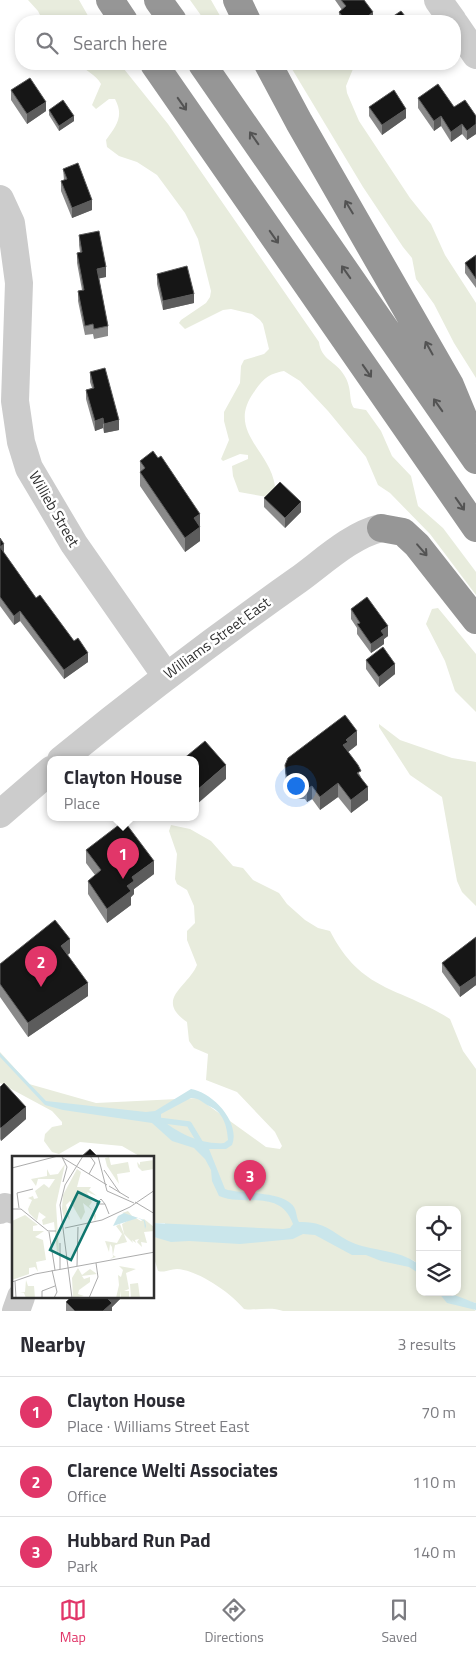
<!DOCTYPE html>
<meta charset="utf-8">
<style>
body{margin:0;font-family:"Titillium Web",sans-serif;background:#f7f7f7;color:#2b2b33}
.controls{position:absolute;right:15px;bottom:15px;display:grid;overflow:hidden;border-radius:10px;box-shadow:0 2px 8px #0003}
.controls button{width:45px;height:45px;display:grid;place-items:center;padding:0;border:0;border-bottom:1px solid #e1e1e2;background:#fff;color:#2b2b33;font:25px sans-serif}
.you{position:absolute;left:295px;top:785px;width:18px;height:18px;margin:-12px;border:4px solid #fff;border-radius:50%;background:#1a73e8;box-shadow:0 0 0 8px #1a73e833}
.badge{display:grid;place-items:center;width:32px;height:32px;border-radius:50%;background:#e13669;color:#fff;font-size:16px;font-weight:700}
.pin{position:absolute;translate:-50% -41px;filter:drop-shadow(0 1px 2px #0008)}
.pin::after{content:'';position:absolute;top:26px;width:18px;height:15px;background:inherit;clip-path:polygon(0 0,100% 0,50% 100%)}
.popup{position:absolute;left:47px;top:756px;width:152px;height:65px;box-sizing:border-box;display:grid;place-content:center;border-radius:10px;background:#fff;filter:drop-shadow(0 1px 4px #0005);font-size:16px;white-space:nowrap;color:#7c7c81}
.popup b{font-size:19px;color:#2b2b33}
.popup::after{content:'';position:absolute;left:50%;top:100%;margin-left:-10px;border:10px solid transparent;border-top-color:#fff}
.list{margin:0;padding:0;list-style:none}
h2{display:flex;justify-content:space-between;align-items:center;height:65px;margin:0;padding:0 20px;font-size:21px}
h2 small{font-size:16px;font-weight:400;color:#7c7c81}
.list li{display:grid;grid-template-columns:32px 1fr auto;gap:15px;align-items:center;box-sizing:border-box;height:70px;padding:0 20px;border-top:1px solid #e1e1e2}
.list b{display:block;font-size:19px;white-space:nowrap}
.list p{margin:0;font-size:16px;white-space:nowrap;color:#7c7c81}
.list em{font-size:16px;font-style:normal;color:#7c7c81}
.icon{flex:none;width:28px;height:28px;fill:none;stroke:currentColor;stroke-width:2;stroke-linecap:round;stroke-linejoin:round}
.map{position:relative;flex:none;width:476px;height:1311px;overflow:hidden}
.search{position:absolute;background:#fff;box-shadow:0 2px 8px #0003;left:15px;right:15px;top:15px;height:55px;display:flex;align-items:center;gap:12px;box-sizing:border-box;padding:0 18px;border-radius:20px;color:#7c7c81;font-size:19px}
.sheet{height:275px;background:#fff}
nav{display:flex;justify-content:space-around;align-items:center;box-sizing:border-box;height:70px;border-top:1px solid #e1e1e2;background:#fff;font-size:14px;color:#7c7c81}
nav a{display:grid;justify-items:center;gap:2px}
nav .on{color:#e13669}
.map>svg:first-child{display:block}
.green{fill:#e8ecdd;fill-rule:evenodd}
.water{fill:#cae6eb;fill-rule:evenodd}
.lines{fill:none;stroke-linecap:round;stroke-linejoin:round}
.stream{stroke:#cae6eb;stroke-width:5.5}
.minor{stroke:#ccc;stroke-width:28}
.highway{stroke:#969696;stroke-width:28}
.wall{fill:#8a8a8a}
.shaded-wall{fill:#5c5c5c}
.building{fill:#161616;stroke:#5c5c5c}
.oneway{stroke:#535353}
.labels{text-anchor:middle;stroke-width:5;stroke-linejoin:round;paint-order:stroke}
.street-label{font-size:15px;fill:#2f2f2f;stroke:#fff}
.inset-road{fill:none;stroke:#acacac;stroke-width:1}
.view{fill:#0f766e;fill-opacity:0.15;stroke:#0f766e;stroke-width:2.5}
.inset-edge{fill:none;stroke:#2f2f2f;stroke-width:2.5}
</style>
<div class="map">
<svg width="476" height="1311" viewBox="0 0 476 1311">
<rect width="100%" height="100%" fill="#fff"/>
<path class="green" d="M 28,0 L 79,0 L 91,21 L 43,21 L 38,11 Z
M 190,0 L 211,0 L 223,21 L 205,21 Z
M 79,64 L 120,64 L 168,124 L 319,342 C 321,360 336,361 344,375 C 353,389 348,400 354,408 L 366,410 L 381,431 L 392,456 L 411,476 L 418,506 L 443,528 L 476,572 L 476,595 L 430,534 L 390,493 L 378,485 L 366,457 L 328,411 L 300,381 L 284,371 C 268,374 263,379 254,392 C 226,431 270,450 275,486 L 272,492 L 267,497 L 239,492 L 233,476 L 232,466 L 248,459 L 248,455 L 240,454 L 223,461 L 221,459 L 229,440 L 224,421 L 224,412 L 240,383 L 241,366 L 244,360 L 264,354 L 269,349 L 263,324 L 260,320 L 252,314 L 231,309 L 223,310 L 185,329 L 179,323 L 181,320 L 206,303 L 210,297 L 211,291 L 198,239 L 185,213 L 157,175 L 137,162 L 119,156 L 107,147 L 106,140 C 117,125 124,116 115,99 L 109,99 L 96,109 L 92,105 L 101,84 C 96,75 86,71 79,64 Z
M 289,64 L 355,64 L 346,86 L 347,93 L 359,121 L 410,198 L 431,224 L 445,255 L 476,303 L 476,378 L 454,343 L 434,304 L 416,279 L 412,258 L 403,247 L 363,187 Z
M 438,608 L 476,654 L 476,712 L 455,691 L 445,661 L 426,624 L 432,609 Z
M 379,724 L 400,740 L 452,758 L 476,762 L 476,906 L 462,892 L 457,881 L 442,797 L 410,775 L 379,727 Z
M 171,825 L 190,829 L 211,841 L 233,866 L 243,868 L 253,880 L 279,893 L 287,904 L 305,920 L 318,928 L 330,931 C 362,993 399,986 450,1019 L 463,1051 L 476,1069 L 476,1303 L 463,1300 L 476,1311 L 283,1311 C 270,1306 256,1311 244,1309 C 231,1293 198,1270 177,1269 C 170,1269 165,1273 158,1271 L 154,1258 L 154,1237 L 163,1238 L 165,1223 L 154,1223 L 154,1157 L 141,1157 L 122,1146 L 80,1142 L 59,1154 L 52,1152 L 44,1141 L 45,1134 L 52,1127 L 62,1125 L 62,1122 L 52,1111 L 0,1083 L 0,1052 L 29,1084 L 96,1103 L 198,1098 L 266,1147 L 280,1149 L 282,1146 L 275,1132 L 237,1092 L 206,1080 L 208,1054 L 194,1048 L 189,1041 L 187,1022 C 154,999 188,987 197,965 L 187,940 L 187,931 L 195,923 L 194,906 L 187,890 L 177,884 L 175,879 L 177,854 L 169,831 ZM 420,1210 L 457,1210 L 457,1292 L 420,1292 L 420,1267 L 411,1259 L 420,1265 Z"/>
<path class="water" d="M 0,1053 L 46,1101 L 146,1112 L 155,1111 L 191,1089 C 212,1092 241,1122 232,1145 L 226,1149 L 209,1149 L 225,1189 C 242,1195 282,1190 294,1207 C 297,1212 296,1217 299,1222 C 331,1221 334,1238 362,1246 C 385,1252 400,1251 420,1265 L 420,1274 L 409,1267 L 381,1261 L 366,1255 L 352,1255 L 315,1235 L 303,1234 L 293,1239 L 240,1244 L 189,1241 L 171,1242 L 154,1237 L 154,1223 L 283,1229 L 290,1228 L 293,1224 C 280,1188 245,1207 219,1196 L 212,1181 L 211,1170 L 205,1159 L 194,1148 L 172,1141 L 152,1123 L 63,1110 L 45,1105 L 0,1057 ZM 191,1098 C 200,1098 201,1102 209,1106 C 223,1112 227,1125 228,1140 L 224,1143 C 202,1145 177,1133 161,1119 L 161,1114 Z
M 438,1292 C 451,1292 463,1299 476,1303 L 476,1310 L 447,1303 Z"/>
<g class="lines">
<path class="stream" d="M 157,1120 L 189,1124 L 201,1144"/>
<path class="minor" d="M 438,0 L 453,21
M 455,24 L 476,55
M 0,199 L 11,223 L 19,283 L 15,401 L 21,442 L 29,468 L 74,544 L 166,676
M 61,760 C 138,697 217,637 298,580 C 323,562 351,535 381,528
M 0,814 L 51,770
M 0,1210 L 5,1207 L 14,1210
M 16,1311 L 21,1297"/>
<path class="highway" d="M 110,0 L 124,21
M 158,0 L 173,21
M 237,0 L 247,21
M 154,64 L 476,528
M 202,64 L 476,460
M 268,64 L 299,122 L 450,385 L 469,431
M 381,528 L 403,532 L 417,545 L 476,620"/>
</g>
<path class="wall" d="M 335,0 L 364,0 L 373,21 L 339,21 L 339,12 L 342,10 Z
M 11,90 L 46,111 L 27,124 L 11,100 Z
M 418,98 L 454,107 L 476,116 L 476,134 L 467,140 L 462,134 L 451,142 L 441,126 L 434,131 L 418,108 Z
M 369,107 L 406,118 L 382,135 L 369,116 Z
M 49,110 L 74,121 L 59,131 L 49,115 Z
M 63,169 L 92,210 L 72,218 L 61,191 L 61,181 L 64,180 Z
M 79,235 L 106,277 L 99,278 L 108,326 L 108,336 L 94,339 L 93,334 L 85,335 L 78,301 L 78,291 L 82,290 L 77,263 L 77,253 L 80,252 L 79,245 Z
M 476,255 L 476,288 L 465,273 L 465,263 Z
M 157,274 L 194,303 L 163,310 L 157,284 Z
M 90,372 L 119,430 L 104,433 L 103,428 L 95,431 L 86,399 L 86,390 L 92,388 L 90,382 Z
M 140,461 L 200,514 L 200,541 L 185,552 L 140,486 Z
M 264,498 L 301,512 L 285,528 L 264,507 Z
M 0,538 L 4,553 L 36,598 L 88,662 L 64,679 L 20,621 L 14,625 L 0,606 Z
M 351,609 L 388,636 L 384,639 L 384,644 L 371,653 L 357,634 L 357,628 L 351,619 Z
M 366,660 L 395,674 L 379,687 L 366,669 Z
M 357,745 L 348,752 L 361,777 L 368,800 L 351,813 L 338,797 L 320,810 L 312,799 L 307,802 L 305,799 L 298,799 L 289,794 L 286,788 L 285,765 Z
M 86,850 L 154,874 L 134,889 L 134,894 L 131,897 L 131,905 L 107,923 L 88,894 L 88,881 L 95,875 L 86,863 Z
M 476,937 L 476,985 L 460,997 L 442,972 L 442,963 Z
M 70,953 L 68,955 L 88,996 L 28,1037 L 0,997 L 0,964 Z
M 0,1087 L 26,1119 L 1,1141 L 0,1139 Z
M 71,1297 L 122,1297 L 112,1307 L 112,1311 L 66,1311 L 66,1302 Z"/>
<path class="shaded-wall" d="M 373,12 L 373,21 L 362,21 Z
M 46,102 L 46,111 L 27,124 L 27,114 Z
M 406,109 L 406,118 L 382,135 L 382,125 Z
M 74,116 L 74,121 L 59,131 L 59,126 Z
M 441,116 L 441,126 L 434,131 L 434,121 Z
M 462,124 L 462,134 L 451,142 L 451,132 Z
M 476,124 L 476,134 L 467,140 L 467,131 Z
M 92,200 L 92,210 L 72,218 L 72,208 Z
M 106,267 L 106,277 L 97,279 L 97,269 Z
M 194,294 L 194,303 L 163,310 L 163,301 Z
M 103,418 L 103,428 L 95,431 L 95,421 Z
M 119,420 L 119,430 L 104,433 L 104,424 Z
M 301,502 L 301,512 L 285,528 L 285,518 Z
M 200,514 L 200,527 L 194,518 Z
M 200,527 L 200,541 L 185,552 L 185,538 Z
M 4,544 L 4,554 L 0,547 Z
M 20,611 L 20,621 L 14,625 L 14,616 Z
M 388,626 L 388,636 L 384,639 L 384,644 L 371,653 L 371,644 L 381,631 Z
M 88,653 L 88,662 L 64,679 L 64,670 Z
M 395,664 L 395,674 L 379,687 L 379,677 Z
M 357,731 L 357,745 L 348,752 L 343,745 L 346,740 Z
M 226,765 L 226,779 L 196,805 L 196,791 Z
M 338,783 L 338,797 L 320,810 L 320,797 Z
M 312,786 L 312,799 L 307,802 L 307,789 Z
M 368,787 L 368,800 L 351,813 L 351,800 Z
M 154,861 L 154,874 L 134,889 L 134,894 L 131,897 L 131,905 L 107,923 L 107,909 L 127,886 L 132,877 Z
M 70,939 L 70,953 L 61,959 L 61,946 Z
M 476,976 L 476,985 L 460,997 L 460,987 Z
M 88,983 L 88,996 L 28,1037 L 28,1023 Z
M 26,1107 L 26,1119 L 1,1141 L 1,1128 Z
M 108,1297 L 122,1297 L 112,1307 L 112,1311 L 103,1311 L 107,1298 Z"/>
<path class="building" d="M 341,0 L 364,0 L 373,12 L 362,21 L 346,21 L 339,12 L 346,6 Z
M 401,11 L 409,21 L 386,21 Z
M 30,78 L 46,102 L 27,114 L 11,90 Z
M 438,84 L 454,107 L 465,100 L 476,116 L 476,124 L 467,131 L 462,124 L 451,132 L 441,116 L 434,121 L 418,98 Z
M 394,90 L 406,109 L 382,125 L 369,107 Z
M 63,100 L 74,116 L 59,126 L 49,110 Z
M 78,163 L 92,200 L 72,208 L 61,181 L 67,179 L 63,169 Z
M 99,231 L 106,267 L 97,269 L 108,326 L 94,329 L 93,324 L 85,326 L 78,291 L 84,290 L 77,253 L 82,252 L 79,235 Z
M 476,255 L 476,279 L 465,263 Z
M 187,266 L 194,294 L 163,301 L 157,274 Z
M 105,368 L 119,420 L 104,424 L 103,418 L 95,421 L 86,390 L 94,388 L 90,372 Z
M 153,451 L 158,458 L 161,456 L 200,514 L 194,518 L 200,527 L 185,538 L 140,472 L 145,468 L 140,461 Z
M 280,482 L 301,502 L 285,518 L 264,498 Z
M 0,538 L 4,544 L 0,547 Z
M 0,547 L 36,598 L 40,595 L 74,641 L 78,638 L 88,653 L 64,670 L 20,611 L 14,616 L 0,597 Z
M 367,597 L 388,626 L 381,631 L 384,635 L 371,644 L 357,624 L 360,623 L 351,609 Z
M 383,647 L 395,664 L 379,677 L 366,660 Z
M 345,715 L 357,731 L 346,740 L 348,742 L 343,745 L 358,765 L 361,771 L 357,773 L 368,787 L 351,800 L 338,783 L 320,797 L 312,786 L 307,789 L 305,786 L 298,785 L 289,780 L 286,774 L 285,765 L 288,758 Z
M 205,741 L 226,765 L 196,791 L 196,760 L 182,760 Z
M 124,821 L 154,861 L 132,877 L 134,881 L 127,886 L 131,891 L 107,909 L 88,881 L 101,870 L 86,850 Z
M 55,920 L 70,939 L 61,946 L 88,983 L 28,1023 L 0,984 L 0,964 Z
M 476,937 L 476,976 L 460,987 L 442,963 Z
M 4,1083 L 26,1107 L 1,1128 L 0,1127 L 0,1087 Z
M 90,1149 L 98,1157 L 81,1157 Z
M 71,1297 L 108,1297 L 107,1298 L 112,1303 L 103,1311 L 75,1311 L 66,1302 Z"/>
<defs><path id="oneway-shaft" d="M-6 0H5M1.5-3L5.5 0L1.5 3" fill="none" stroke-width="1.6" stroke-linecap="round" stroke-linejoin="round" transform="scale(1.25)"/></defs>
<g class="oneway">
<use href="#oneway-shaft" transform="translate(182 104) rotate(55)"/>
<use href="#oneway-shaft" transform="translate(254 138) rotate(-125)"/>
<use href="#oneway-shaft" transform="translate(349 207) rotate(-121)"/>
<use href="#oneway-shaft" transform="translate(274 237) rotate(55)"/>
<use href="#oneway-shaft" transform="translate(346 272) rotate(-125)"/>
<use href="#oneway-shaft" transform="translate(429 348) rotate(-119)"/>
<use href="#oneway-shaft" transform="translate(367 371) rotate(55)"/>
<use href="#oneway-shaft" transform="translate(438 405) rotate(-125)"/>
<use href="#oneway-shaft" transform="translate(460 504) rotate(55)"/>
<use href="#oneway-shaft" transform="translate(422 550) rotate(49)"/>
</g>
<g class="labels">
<g class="street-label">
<text transform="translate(54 509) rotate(60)" y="5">Willieb Street</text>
<text transform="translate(217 638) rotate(-36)" y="5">Williams Street East</text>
</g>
</g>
<g transform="translate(12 1156)">
<rect width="142" height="142" fill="#fff"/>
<path d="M 97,1 L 99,9 L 116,6 L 118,16 L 105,18 L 107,28 L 95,10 L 93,2 ZM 142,4 L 142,13 L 130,15 L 126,11 L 125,6 L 128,9 L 128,6 ZM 53,8 L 44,49 L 47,95 L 45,96 L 42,66 L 31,69 L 30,64 L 34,61 L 27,56 L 25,65 L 17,57 L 16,53 L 20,44 L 16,42 L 21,40 L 22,43 L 26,42 L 23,35 L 32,28 L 37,32 L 43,23 L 26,23 L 24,30 L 19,23 L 35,20 L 35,13 L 38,19 L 46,18 ZM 65,13 L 69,16 L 65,31 L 79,31 L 77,34 L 85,40 L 75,36 L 80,46 L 77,50 L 84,59 L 83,66 L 81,55 L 71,47 L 73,56 L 69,64 L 58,45 L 54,49 L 58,64 L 53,58 L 53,67 L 50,53 L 51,39 ZM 116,55 L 120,60 L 129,65 L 132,63 L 142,71 L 142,75 L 132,76 L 135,87 L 129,86 L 130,91 L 125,86 L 127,83 L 123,84 L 124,87 L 120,84 L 121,87 L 112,78 L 110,68 L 121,62 L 110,57 ZM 13,59 L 26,69 L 21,70 L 21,75 L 32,75 L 23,81 L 31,84 L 34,104 L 24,106 L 26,116 L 23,111 L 17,112 L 17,118 L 0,124 L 0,65 ZM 108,68 L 115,86 L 103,89 L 101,99 L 104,101 L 98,103 L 101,101 L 100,91 L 98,88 L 97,96 L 93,85 L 105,87 L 110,78 L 104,70 ZM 107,110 L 124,113 L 114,117 L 117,133 L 112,135 L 117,135 L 117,142 L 109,142 L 109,135 L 108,142 L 104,142 L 107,129 L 106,119 L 109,121 L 111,114 ZM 66,112 L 70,119 L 78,113 L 85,118 L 70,120 L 72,123 L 78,121 L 78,126 L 67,134 L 66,138 L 72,140 L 61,142 L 60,122 ZM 14,124 L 16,130 L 22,130 L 23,142 L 14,142 L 12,137 L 8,137 L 13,136 ZM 126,127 L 128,142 L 119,142 L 118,128 Z" fill="#e8ecdd"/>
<path d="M 112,57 L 132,64 L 133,65 L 134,70 L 133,73 L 142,73 L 133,73 L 132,65 L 126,62 L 101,70 L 106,60 Z" fill="#cae6eb"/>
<path class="inset-road" d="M 86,0 L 95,35 L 122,47M 50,1 L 55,11 L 51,26M 51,2 L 95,29M 0,12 L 46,0M 92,14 L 108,37M 77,18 L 83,7 L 78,0M 97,30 L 117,42M 123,46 L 143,58M 93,48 L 89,43 L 84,48 L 93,48 L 97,58M 7,52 L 5,37 L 21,33M 0,53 L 9,53 L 36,75 L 44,75M 53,72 L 90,64 L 118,51 L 143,34M 37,76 L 43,114M 48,87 L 48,113M 65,110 L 66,71M 40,114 L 45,136 L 42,142M 3,125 L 4,142M 0,126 L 23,118 L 143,96M 30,142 L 30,135 L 43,130M 60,142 L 48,49 L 53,29 L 71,0M 77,142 L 86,121 L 84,107"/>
<path class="view" d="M 66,36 L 87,46 L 59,104 L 38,94 Z"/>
<rect width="142" height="142" class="inset-edge"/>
</g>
</svg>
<div class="controls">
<button><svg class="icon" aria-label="locate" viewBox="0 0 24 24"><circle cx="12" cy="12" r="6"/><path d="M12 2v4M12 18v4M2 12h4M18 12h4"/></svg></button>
<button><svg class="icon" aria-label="layers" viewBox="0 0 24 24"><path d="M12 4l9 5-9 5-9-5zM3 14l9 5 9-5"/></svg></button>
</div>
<div class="you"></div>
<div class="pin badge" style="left:123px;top:879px">1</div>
<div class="popup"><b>Clayton House</b>Place</div>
<div class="pin badge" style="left:41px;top:987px">2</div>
<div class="pin badge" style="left:250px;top:1201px">3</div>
<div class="search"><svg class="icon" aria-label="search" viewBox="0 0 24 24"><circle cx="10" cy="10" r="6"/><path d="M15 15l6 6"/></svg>Search here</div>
</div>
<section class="sheet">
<h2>Nearby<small>3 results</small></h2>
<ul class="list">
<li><span class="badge">1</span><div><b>Clayton House</b><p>Place · Williams Street East</p></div><em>70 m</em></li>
<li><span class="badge">2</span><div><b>Clarence Welti Associates</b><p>Office</p></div><em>110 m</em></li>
<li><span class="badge">3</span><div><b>Hubbard Run Pad</b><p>Park</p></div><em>140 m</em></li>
</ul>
</section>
<nav>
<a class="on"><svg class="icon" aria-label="map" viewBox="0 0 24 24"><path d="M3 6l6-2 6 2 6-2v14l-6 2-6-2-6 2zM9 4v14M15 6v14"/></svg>Map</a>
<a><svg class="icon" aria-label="directions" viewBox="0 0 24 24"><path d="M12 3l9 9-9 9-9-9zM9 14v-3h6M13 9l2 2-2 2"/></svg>Directions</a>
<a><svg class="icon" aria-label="saved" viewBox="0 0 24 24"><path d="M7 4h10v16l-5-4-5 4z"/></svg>Saved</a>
</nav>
